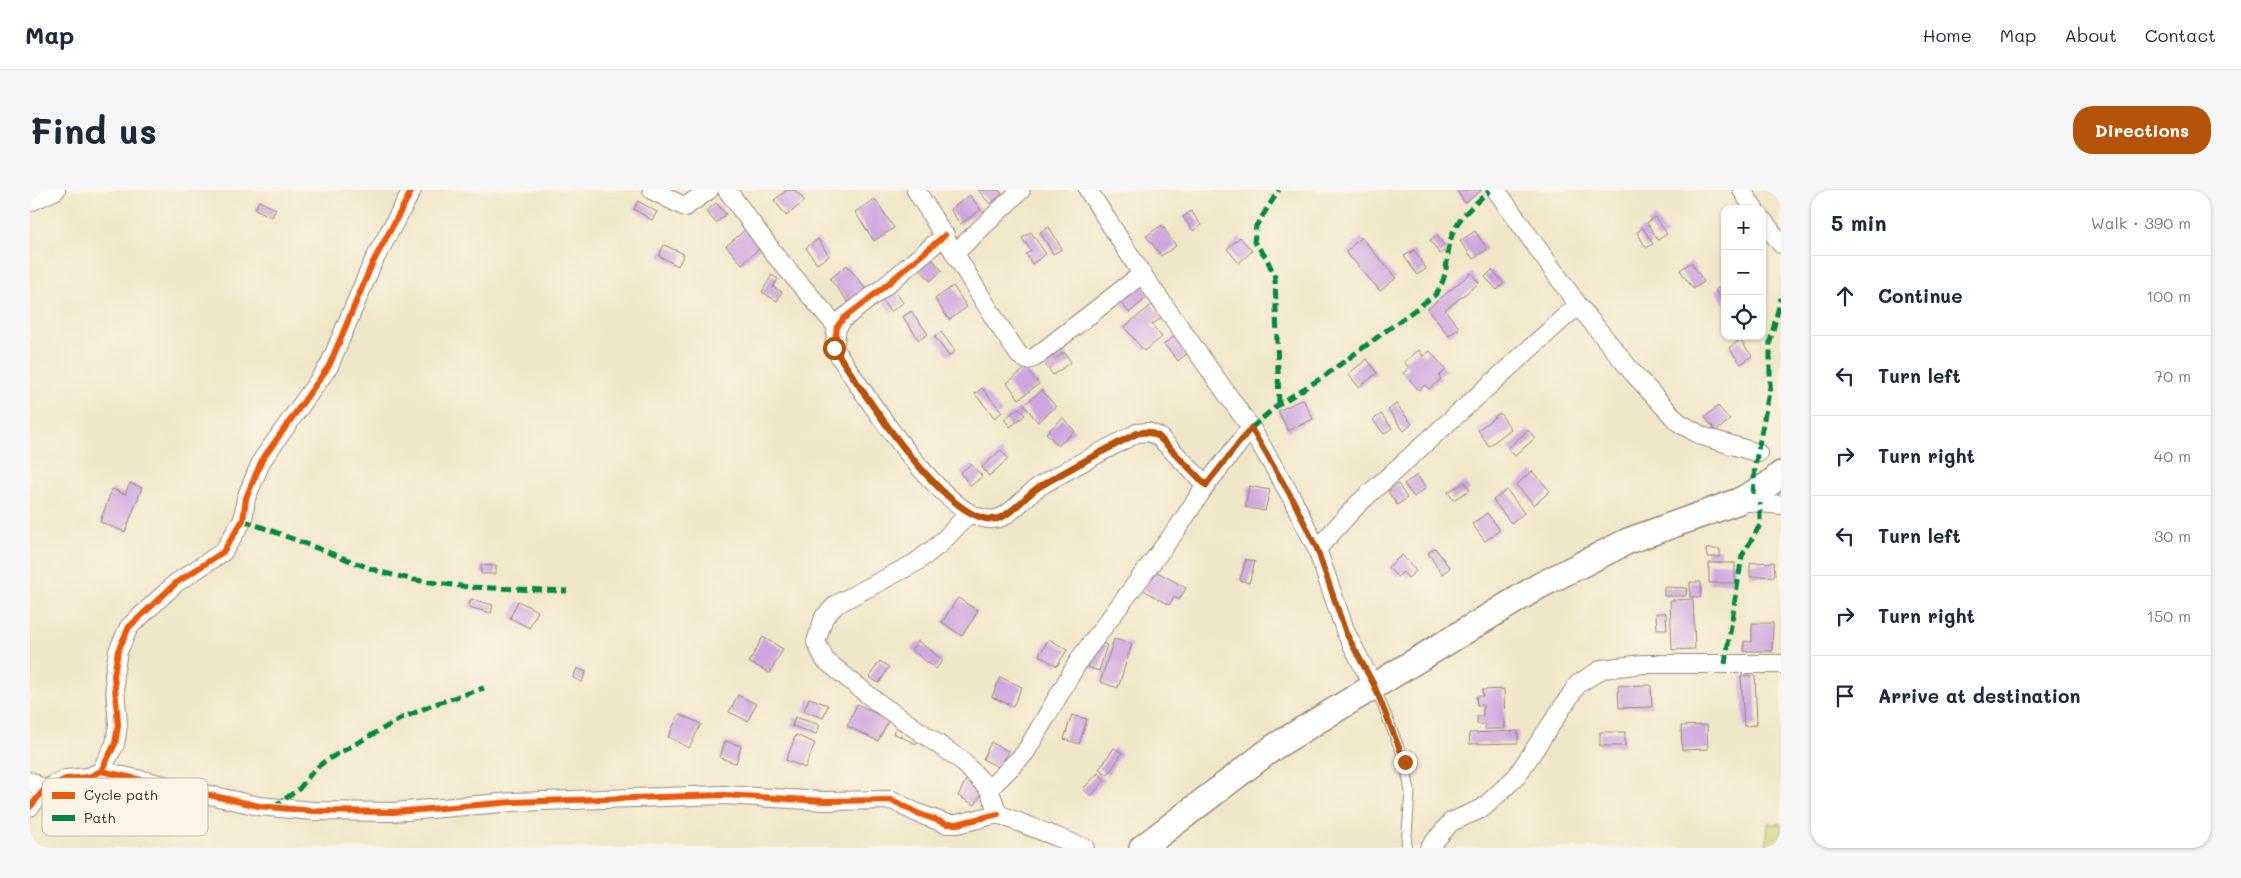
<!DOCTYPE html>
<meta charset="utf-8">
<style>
body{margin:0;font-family:Mali,sans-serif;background:#f6f6f7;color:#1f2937}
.controls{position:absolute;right:15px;top:15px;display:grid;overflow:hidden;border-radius:10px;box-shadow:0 1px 4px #0004}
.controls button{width:45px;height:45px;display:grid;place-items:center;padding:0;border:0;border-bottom:1px solid #e0e1e3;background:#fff;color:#1f2937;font:25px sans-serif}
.stop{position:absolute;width:15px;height:15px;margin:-11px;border:4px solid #b45309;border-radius:50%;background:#fff}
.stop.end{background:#b45309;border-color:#fff;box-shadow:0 1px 5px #0008}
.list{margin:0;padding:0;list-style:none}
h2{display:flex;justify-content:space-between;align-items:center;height:65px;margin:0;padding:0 20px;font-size:21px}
h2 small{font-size:16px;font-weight:400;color:#747a83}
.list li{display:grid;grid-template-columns:32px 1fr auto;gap:15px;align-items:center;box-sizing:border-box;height:80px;padding:0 20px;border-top:1px solid #e0e1e3}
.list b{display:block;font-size:19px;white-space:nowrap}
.list em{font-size:16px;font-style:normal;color:#747a83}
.icon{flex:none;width:28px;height:28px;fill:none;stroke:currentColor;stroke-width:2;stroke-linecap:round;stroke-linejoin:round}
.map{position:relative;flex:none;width:1751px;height:658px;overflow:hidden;border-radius:20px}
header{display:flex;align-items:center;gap:30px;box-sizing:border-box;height:70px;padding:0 25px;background:#fff;border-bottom:1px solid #e0e1e3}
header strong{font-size:24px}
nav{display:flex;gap:28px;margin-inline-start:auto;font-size:18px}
.intro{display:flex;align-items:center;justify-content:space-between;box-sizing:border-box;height:120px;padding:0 30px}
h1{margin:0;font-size:35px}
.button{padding:12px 22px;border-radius:20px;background:#b45309;color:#fff;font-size:18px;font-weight:700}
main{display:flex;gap:30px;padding:0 30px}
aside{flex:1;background:#fff;border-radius:20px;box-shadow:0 1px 4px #0004}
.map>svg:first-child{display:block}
.green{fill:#c0cf71;stroke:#7e7c48}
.building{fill:#cfa5e0}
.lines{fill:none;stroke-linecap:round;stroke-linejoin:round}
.lane-casing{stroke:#968874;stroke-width:11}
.street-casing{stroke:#968874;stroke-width:20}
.secondary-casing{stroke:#968874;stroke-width:28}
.lane{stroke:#fff;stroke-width:9}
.street{stroke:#fff;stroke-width:18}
.secondary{stroke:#fff;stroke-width:25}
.quiet{stroke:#00873e;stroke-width:5;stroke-dasharray:10 5;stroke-linecap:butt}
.cycleway-casing{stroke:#fcf5e5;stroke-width:9}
.cycleway{stroke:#e8590c;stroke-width:6}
.route{stroke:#b45309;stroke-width:6}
.key{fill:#fcf5e5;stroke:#c2b8a9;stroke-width:1}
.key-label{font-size:14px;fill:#3b2a1e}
</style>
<header>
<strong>Map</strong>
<nav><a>Home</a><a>Map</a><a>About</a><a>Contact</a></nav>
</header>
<div class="intro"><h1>Find us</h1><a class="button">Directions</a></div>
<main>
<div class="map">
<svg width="1751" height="658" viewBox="0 0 1751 658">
<rect width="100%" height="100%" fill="#fcf5e5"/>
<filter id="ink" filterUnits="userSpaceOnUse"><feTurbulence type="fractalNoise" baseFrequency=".02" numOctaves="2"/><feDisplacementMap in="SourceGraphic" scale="10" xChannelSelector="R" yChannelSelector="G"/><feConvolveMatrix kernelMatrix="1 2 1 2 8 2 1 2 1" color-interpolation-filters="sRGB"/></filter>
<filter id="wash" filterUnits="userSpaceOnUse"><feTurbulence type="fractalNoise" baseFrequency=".0096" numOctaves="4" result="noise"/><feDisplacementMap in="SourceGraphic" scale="20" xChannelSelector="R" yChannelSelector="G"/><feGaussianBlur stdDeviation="1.12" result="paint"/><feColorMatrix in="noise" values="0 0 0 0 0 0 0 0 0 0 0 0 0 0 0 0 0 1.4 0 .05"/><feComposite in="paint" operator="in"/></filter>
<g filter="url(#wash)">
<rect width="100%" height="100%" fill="#f0e6c9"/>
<path class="green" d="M 1738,633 L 1751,634 L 1751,658 L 1736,658 Z"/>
<g id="blocks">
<path class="building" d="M 757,0 L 765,0 L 775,11 L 756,26 L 744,10 Z
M 948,0 L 969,0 L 972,4 L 960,14 Z
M 1426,0 L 1452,0 L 1435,13 Z
M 940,5 L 951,20 L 930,34 L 920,19 Z
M 845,9 L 864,38 L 844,51 L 825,22 Z
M 229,11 L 246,19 L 242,27 L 225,19 Z
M 608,11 L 627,22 L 622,30 L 604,19 Z
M 686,13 L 696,24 L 686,33 L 676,21 Z
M 1161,21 L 1171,35 L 1163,41 L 1153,27 Z
M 1625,27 L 1637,44 L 1628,50 L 1617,33 Z
M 1132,35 L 1146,56 L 1131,66 L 1116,46 Z
M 1019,37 L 1032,59 L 1023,64 L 1010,42 Z
M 1613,38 L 1623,54 L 1616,58 L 1607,42 Z
M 715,40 L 731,57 L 712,74 L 696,56 Z
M 1445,41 L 1457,59 L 1443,69 L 1430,51 Z
M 1001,42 L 1016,64 L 1002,74 L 996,64 L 1001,61 L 992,48 Z
M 1407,45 L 1417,59 L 1410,64 L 1400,50 Z
M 1210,47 L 1222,61 L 1209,73 L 1197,59 Z
M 1331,47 L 1366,88 L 1350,101 L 1316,62 Z
M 788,49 L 799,66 L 787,74 L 776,58 Z
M 634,55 L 654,64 L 648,76 L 629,66 Z
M 1384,60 L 1396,79 L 1387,85 L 1374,66 Z
M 901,67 L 912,81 L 900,91 L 889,77 Z
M 1661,72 L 1674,92 L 1663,99 L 1650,80 Z
M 817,75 L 836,99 L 818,112 L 800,89 Z
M 1462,80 L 1474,93 L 1467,100 L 1455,87 Z
M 1441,83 L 1449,93 L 1415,120 L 1429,138 L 1419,146 L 1397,119 Z
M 742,85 L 748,89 L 743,97 L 752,102 L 747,111 L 732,102 Z
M 1108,91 L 1120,105 L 1099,123 L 1087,108 Z
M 1695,94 L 1695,115 L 1685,100 Z
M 923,96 L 937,117 L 919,130 L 905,109 Z
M 864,99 L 873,113 L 860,122 L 851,108 Z
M 1122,115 L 1132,127 L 1122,135 L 1132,147 L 1114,161 L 1094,137 Z
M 881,121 L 898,144 L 889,150 L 873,127 Z
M 911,142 L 925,161 L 919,166 L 904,146 Z
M 1146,145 L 1160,161 L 1148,171 L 1134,154 Z
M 1710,150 L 1722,166 L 1711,174 L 1699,158 Z
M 1389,160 L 1393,166 L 1400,161 L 1416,180 L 1409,186 L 1411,189 L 1399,199 L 1395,195 L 1389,200 L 1373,183 L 1379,178 L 1374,172 Z
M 1020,162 L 1025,169 L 1034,162 L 1041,172 L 1023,185 L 1011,169 Z
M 1337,169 L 1347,183 L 1329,197 L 1318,184 Z
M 996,178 L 1009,194 L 989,209 L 977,193 Z
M 952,198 L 972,222 L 965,228 L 945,204 Z
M 1012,200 L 1026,217 L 1008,232 L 994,215 Z
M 1273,209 L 1283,229 L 1258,241 L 1248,221 Z
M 1366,214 L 1382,234 L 1374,241 L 1358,220 Z
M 1688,216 L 1700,230 L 1686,241 L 1675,227 Z
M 989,218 L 995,225 L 980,237 L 974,229 Z
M 1470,223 L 1481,239 L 1459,256 L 1448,240 Z
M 1351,224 L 1362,238 L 1354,244 L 1343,230 Z
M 1033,228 L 1045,241 L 1028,256 L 1016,243 Z
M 1498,240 L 1505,248 L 1485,266 L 1478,258 Z
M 971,260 L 978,269 L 959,286 L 952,277 Z
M 941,274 L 952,286 L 941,296 L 930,283 Z
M 1502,281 L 1520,301 L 1504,315 L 1486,295 Z
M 1387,285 L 1396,298 L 1384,307 L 1374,294 Z
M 1435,292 L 1440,300 L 1423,310 L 1418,302 Z
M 100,293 L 112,298 L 95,342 L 70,332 L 82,299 L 95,304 Z
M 1368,294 L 1377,308 L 1367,315 L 1358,301 Z
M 1219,296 L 1240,300 L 1235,321 L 1215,317 Z
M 1477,300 L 1494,323 L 1481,333 L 1463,310 Z
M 1457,323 L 1470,340 L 1455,351 L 1442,334 Z
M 1405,358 L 1420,378 L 1412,384 L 1398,363 Z
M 1676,359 L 1690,359 L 1690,367 L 1677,367 Z
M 1372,365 L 1386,381 L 1378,388 L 1373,382 L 1367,387 L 1358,377 Z
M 1216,369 L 1225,372 L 1219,393 L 1210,390 Z
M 1744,372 L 1745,386 L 1720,387 L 1720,373 Z
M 1679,373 L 1705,373 L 1705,393 L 1679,393 Z
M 451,375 L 466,376 L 466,384 L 451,384 Z
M 1124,380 L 1156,398 L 1149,410 L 1144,407 L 1139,415 L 1113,400 Z
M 1660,392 L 1671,392 L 1671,407 L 1660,407 Z
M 1634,397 L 1657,398 L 1656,406 L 1634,406 Z
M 928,408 L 948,421 L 932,446 L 912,432 Z
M 441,409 L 463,415 L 461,423 L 439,417 Z
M 1663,409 L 1665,459 L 1642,460 L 1640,410 Z
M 488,411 L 508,421 L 499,438 L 480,428 Z
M 1626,423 L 1636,423 L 1637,439 L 1627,439 Z
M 1722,433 L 1743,433 L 1742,461 L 1714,461 L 1714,451 L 1722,452 Z
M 733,447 L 753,459 L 740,483 L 719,472 Z
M 1019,449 L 1037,460 L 1027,476 L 1009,465 Z
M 1084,449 L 1102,454 L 1088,498 L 1070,492 Z
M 888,451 L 913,470 L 906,479 L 881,460 Z
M 1065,451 L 1077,455 L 1069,481 L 1057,477 Z
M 850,471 L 859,477 L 849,493 L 839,487 Z
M 547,478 L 556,482 L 552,492 L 543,488 Z
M 1711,486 L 1725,486 L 1727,535 L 1714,536 Z
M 970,487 L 992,497 L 983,516 L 962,507 Z
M 1621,495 L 1622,517 L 1589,518 L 1588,496 Z
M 1474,499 L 1475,539 L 1455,539 L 1455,534 L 1447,534 L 1447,526 L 1453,526 L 1453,515 L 1447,515 L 1446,506 L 1453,506 L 1452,500 Z
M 708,505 L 726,514 L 718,531 L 699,522 Z
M 779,508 L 798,515 L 793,528 L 774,521 Z
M 827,514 L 859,530 L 848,551 L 817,536 Z
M 649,524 L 671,534 L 659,558 L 638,547 Z
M 1042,525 L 1057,529 L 1049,554 L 1034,549 Z
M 765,527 L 790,535 L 786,544 L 762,536 Z
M 867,533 L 891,544 L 886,554 L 863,543 Z
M 1677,535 L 1678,559 L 1652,560 L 1651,536 Z
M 1488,541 L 1488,553 L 1440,554 L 1439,543 Z
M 1570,542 L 1595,542 L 1595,556 L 1570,556 Z
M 766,545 L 785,553 L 775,578 L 756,570 Z
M 695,551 L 711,556 L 706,573 L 690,568 Z
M 961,552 L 978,561 L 970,578 L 953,569 Z
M 1084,558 L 1092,563 L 1078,585 L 1069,579 Z
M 1068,583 L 1075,590 L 1061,606 L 1053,599 Z
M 936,590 L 954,599 L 945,615 L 928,606 Z"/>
</g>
</g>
<g filter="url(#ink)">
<use href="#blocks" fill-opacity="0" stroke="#968874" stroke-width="1"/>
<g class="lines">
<defs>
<path id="lane" d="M 1345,497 L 1375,572 L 1380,602 L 1376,658"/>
<path id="street" d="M 622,0 L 655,17 L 679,0
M 697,0 L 745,65 L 807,137
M 886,0 L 966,131 L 989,165 L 997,170 L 1004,168 L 1112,84
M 1058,0 L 1112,84 L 1221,238 L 1262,308 L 1287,359 L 1316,443 L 1343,495
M 1466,0 L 1548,115 L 1603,183 L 1648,232 L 1672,246 L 1728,263
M 1712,0 L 1724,19
M 0,12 L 26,0
M 1732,29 L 1751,54
M 915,45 L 854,97 L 813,129 L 807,137 L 804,158 C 827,192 924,350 972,327 C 986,320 997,304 1010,296 C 1042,277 1075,260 1107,243 L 1118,242 L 1128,246 L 1176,295
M 925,63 L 991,0
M 1709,311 L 1751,315
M 939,323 L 910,354 L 885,373 L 807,414 L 794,427 L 786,452 L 795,470 L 847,512 L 931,570 L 959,599 L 968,624 L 1055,658
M 1287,359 L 1328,314 L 1548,115
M 71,581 L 229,616 L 283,621 L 364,622 L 483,612 L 694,605 L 794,611 L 862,610 L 887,623 L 917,634 L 927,634 L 968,624
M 0,591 L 14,600
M 959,599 L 995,563 L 1051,467 L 1147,339 L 1176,295 L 1221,238
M 0,617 L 14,600 L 36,589 L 59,587 L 71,581 L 85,554 L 88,535 L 84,485 L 88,461 L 99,437 L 146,393 L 193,362 L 213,330 L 216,308 L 232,270 L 299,176 L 342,74 L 382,0
M 1399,658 L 1421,632 L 1453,618 L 1486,587 L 1548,494 L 1572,479 L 1613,474 L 1751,474"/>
<path id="secondary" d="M 1112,658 L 1244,557 L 1509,396 L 1598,351 L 1709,311 L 1738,295 L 1751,284"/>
</defs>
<use href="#lane" class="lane-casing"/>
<use href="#street" class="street-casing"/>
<use href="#secondary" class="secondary-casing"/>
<use href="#lane" class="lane"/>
<use href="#street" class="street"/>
<use href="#secondary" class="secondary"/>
<path class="quiet" d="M 1249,214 L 1245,87 L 1236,67 L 1224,52 L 1226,36 L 1249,0
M 1221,238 L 1249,214 L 1293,187 L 1405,105 C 1421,85 1414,62 1424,40 C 1431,24 1448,12 1460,0
M 1723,304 L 1725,276 L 1740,197 L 1740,152 L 1751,108
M 213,330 L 350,382 L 385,390 L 438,397 L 537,401
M 1695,474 L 1712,366 L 1730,335 L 1730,313
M 243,617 L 269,599 L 284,580 L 295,571 L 372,528 L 405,514 L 454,498"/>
<defs>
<path id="cycleway" d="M 915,45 L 854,97 L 813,129 L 807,137 L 804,158 C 827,192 924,350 972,327 C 986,320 997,304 1010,296 C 1042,277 1075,260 1107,243 L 1118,242 L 1128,246 L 1176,295
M 71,581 L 229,616 L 283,621 L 364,622 L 483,612 L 694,605 L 794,611 L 862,610 L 887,623 L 917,634 L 927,634 L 968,624
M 0,617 L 14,600 L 36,589 L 59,587 L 71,581 L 85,554 L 88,535 L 84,485 L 88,461 L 99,437 L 146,393 L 193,362 L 213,330 L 216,308 L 232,270 L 299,176 L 342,74 L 382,0"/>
</defs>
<use href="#cycleway" class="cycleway-casing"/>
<use href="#cycleway" class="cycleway"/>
</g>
</g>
<g class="lines" filter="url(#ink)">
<path class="route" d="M 804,158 C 827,192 924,350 972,327 C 986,320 997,304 1011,296 C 1042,277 1075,260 1108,243 L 1118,242 L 1128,246 L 1176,295 L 1221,238 L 1262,308 L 1287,359 L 1316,443 L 1344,495 L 1375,572"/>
</g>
<rect x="12" y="588" width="166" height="58" rx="8" class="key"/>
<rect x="22" y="602" width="23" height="7" fill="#e8590c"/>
<rect x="22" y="625" width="23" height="6" fill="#00873e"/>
<g class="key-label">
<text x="54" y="610">Cycle path</text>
<text x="54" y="633">Path</text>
</g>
</svg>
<div class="controls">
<button>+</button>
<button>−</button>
<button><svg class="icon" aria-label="locate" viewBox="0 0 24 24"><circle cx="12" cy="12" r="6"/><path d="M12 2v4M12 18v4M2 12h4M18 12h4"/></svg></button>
</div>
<div class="stop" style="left:804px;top:158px"></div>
<div class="stop end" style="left:1375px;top:572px"></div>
</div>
<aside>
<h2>5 min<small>Walk · 390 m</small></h2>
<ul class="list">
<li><svg class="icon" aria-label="ahead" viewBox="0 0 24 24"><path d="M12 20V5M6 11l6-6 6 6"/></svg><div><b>Continue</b></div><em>100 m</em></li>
<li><svg class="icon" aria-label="left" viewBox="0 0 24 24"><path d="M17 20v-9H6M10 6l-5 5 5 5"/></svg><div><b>Turn left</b></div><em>70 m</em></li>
<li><svg class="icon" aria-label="right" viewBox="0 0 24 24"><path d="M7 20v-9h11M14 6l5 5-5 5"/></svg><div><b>Turn right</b></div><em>40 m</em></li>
<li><svg class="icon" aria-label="left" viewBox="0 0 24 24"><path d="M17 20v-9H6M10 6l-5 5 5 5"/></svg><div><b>Turn left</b></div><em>30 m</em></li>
<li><svg class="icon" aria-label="right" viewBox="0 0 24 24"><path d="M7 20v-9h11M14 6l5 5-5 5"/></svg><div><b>Turn right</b></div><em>150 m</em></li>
<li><svg class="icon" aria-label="arrive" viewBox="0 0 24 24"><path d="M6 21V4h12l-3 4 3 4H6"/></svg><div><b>Arrive at destination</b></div></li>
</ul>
</aside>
</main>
